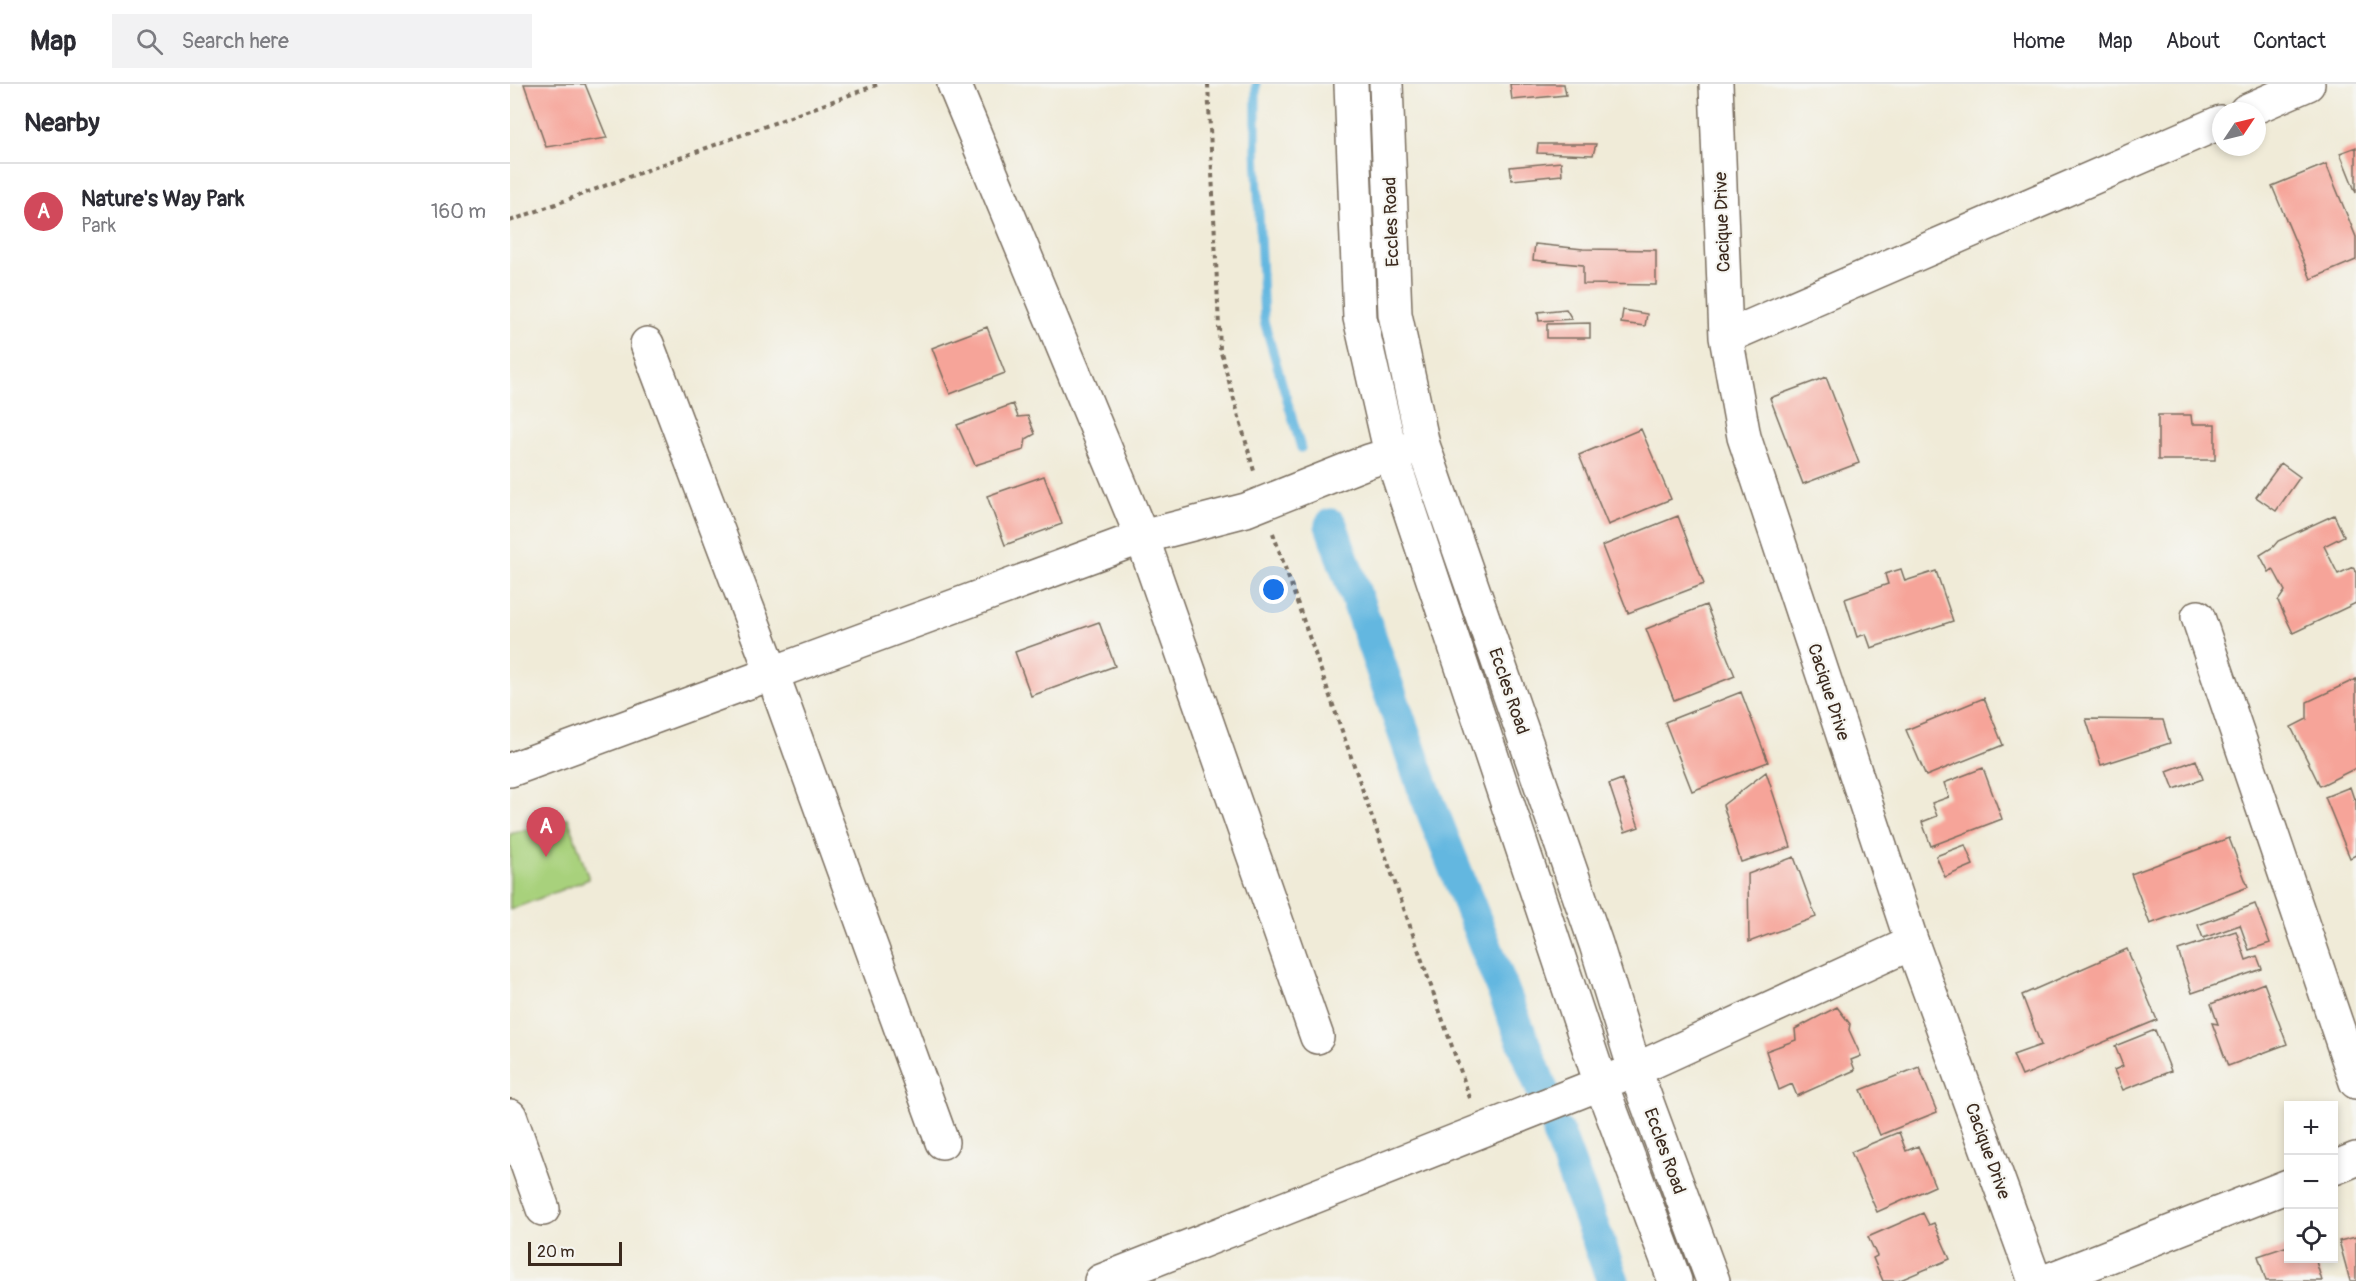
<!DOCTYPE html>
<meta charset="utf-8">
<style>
body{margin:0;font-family:Pangolin,sans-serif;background:#f2f2f3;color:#2b2b33}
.controls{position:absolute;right:18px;bottom:18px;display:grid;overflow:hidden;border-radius:0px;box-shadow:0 3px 9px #0003}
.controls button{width:54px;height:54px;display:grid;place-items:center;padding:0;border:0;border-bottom:2px solid #e1e1e2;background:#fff;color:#2b2b33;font:30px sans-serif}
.compass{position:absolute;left:1702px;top:18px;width:54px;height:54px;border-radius:50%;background:#fff;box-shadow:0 3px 9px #0003;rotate:55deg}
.scale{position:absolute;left:18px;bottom:15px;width:94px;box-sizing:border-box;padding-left:6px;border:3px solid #3b2a1e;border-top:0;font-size:16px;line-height:21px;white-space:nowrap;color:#3b2a1e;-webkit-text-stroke:4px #f6f6f2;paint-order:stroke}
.you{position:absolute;left:764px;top:506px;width:21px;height:21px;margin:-15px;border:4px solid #fff;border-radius:50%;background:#1a73e8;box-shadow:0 0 0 9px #1a73e833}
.badge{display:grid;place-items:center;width:39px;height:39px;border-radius:50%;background:#d1495b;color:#fff;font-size:20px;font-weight:700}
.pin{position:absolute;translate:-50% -50px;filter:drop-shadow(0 2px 3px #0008)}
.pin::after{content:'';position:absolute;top:32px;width:21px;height:18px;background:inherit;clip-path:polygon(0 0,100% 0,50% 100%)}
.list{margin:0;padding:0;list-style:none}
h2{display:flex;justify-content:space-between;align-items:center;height:78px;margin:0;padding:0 24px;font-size:26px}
h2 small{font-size:20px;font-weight:400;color:#7c7c81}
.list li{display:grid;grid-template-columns:39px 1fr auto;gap:18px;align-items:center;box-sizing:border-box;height:96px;padding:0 24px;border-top:2px solid #e1e1e2}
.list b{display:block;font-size:22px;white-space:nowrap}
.list p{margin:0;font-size:20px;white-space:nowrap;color:#7c7c81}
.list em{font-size:20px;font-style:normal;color:#7c7c81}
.icon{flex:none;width:33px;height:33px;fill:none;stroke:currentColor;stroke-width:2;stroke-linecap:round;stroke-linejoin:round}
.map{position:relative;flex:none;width:1846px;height:1197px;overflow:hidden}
header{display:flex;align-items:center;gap:36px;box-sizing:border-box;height:84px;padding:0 30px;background:#fff;border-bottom:2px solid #e1e1e2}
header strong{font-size:28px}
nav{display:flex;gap:33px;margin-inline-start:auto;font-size:21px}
.search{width:420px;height:54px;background:#f2f2f3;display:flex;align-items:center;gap:15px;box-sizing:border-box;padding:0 21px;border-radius:0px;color:#7c7c81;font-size:22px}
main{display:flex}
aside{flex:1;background:#fff}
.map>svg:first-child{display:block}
.green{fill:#a8d17c;stroke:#727e4d;stroke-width:1.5}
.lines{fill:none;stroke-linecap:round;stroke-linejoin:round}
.stream{stroke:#64b7e0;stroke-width:9}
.canal{stroke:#64b7e0;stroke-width:33}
.building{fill:#f6a499}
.minor-casing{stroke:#7a6e5f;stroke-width:36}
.path{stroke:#7a6e5f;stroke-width:4;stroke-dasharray:4.5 4.5;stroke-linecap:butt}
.minor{stroke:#fff;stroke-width:33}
.labels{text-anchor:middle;stroke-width:4.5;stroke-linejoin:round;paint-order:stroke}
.street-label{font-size:18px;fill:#3b2a1e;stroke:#f6f6f2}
</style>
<header>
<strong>Map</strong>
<div class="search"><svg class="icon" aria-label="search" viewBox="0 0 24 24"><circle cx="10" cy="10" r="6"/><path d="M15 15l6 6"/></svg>Search here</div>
<nav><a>Home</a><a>Map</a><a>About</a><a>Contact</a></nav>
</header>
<main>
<aside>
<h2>Nearby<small></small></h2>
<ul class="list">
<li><span class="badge">A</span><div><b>Nature's Way Park</b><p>Park</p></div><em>160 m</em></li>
</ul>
</aside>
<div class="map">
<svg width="1846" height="1197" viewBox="0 0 1846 1197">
<rect width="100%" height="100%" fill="#f6f6f2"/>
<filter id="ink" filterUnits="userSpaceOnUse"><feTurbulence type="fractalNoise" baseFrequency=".0167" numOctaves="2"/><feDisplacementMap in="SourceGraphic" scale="12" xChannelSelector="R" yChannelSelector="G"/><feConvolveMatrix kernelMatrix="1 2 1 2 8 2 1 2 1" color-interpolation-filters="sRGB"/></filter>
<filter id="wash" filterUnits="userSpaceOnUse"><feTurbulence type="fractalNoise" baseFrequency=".008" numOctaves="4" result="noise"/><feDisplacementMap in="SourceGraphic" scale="24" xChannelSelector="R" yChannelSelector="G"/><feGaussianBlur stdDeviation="1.35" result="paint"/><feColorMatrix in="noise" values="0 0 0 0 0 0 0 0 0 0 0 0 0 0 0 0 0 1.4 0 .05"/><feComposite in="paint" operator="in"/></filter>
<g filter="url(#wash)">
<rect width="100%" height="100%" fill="#f0ebd8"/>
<path class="green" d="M 58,734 L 79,795 L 0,826 L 0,750 Z"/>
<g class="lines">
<path class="stream" d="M 746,0 L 746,65 L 754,237 L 791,364"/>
<path class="canal" d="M 821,441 L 914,706 L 1033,1008
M 1048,1049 L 1103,1197"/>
</g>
<g id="blocks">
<path class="building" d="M 14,0 L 75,0 L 97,54 L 36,63 Z
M 1000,0 L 1054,0 L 1056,11 L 1002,16 Z
M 1028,60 L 1086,60 L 1083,71 L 1027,69 Z
M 1846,63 L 1846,109 L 1830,69 Z
M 1051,78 L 1052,91 L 1002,96 L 1000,83 Z
M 1816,80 L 1846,153 L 1846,176 L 1801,195 L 1762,102 Z
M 1025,160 L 1073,165 L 1146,166 L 1146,201 L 1073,200 L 1073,181 L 1023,176 Z
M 1056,225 L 1062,235 L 1029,237 L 1028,228 Z
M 1113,226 L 1137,230 L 1135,242 L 1111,239 Z
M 1080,239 L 1080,254 L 1037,254 L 1037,240 Z
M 477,243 L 495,289 L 440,310 L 422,264 Z
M 1316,293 L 1349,379 L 1293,400 L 1260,314 Z
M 503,320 L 508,333 L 518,332 L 525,350 L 516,355 L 514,366 L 465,381 L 447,341 Z
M 1648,331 L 1681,331 L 1682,340 L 1705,340 L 1705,376 L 1648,376 Z
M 1131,345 L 1161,415 L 1098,441 L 1069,371 Z
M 1771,379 L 1790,393 L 1766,427 L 1746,413 Z
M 534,392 L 552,440 L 495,461 L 477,412 Z
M 1824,431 L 1834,452 L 1814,462 L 1828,490 L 1843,483 L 1846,489 L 1846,519 L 1783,549 L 1768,517 L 1775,507 L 1763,485 L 1759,488 L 1750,471 L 1763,463 L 1768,457 Z
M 1168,432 L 1194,500 L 1118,529 L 1092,462 Z
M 1391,485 L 1395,497 L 1426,487 L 1443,537 L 1361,564 L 1356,550 L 1347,553 L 1335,515 L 1378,500 L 1375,490 Z
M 1196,521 L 1225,592 L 1164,616 L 1136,545 Z
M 589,538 L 605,582 L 521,612 L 505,568 Z
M 1846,595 L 1846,684 L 1810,702 L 1781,643 L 1797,635 L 1797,618 Z
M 1231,608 L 1258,678 L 1182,707 L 1155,638 Z
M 1474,614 L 1493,661 L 1416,692 L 1396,646 Z
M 1576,635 L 1653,636 L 1660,659 L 1591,681 Z
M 1686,676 L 1693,695 L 1664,705 L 1657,687 Z
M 1473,684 L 1492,735 L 1421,762 L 1412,738 L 1427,732 L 1422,719 L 1439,713 L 1434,699 Z
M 1256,688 L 1281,763 L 1231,778 L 1213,721 Z
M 1112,695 L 1129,743 L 1115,748 L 1099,700 Z
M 1840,703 L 1844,715 L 1846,714 L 1846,771 L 1840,774 L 1815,713 Z
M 1719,754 L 1738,803 L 1640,840 L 1621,790 Z
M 1455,761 L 1463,781 L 1435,793 L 1426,772 Z
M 1284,773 L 1306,833 L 1239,858 L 1238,790 Z
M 1745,820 L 1760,859 L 1739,866 L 1730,841 L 1693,854 L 1688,841 Z
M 1726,847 L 1736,876 L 1747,872 L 1752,885 L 1682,909 L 1668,866 Z
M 1617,865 L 1647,936 L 1512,992 L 1503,971 L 1531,961 L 1512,911 Z
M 1754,899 L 1777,960 L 1718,982 L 1702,939 L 1708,940 L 1701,920 Z
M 1327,923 L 1340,940 L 1339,946 L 1351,972 L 1341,976 L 1345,986 L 1287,1012 L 1282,1000 L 1269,1006 L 1256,967 L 1286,956 L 1285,945 Z
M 1645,946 L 1661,987 L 1613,1006 L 1604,986 L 1613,982 L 1605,962 Z
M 1409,983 L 1427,1028 L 1370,1051 L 1351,1006 Z
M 1389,1048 L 1396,1067 L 1408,1062 L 1425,1102 L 1367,1128 L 1341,1068 Z
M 1413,1129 L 1419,1141 L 1424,1139 L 1440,1175 L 1388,1197 L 1373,1197 L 1363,1174 L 1367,1172 L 1358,1153 Z
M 1846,1153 L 1846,1197 L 1840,1197 L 1829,1157 Z
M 1778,1162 L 1778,1174 L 1805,1174 L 1812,1197 L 1756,1197 L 1748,1172 Z"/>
</g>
</g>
<g filter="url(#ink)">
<use href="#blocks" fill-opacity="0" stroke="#7a6e5f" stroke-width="1.5"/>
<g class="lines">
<defs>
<path id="minor" d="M 444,0 L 632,453 L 807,953
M 841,0 L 850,234 L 881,370 L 1091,1000 L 1165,1197
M 876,0 L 885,230 L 913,361 L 1086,860 L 1125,986 L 1203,1197
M 1206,0 L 1216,253 L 1234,353 L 1402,859 L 1525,1197
M 1736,27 L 1798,0
M 1216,253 L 1711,38
M 137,260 L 262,589 L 432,1058
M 1688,533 L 1846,998
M 0,686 L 632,453 L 736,426 L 859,377 L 902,364
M 0,1032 L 33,1125
M 1824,1084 L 1846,1075
M 591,1197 L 1125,986 L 1402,859
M 1536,1197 L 1778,1102"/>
</defs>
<use href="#minor" class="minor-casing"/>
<path class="path" d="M 698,0 L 710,265 L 744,387
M 0,137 L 369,0
M 763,449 L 961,1017"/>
<use href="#minor" class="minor"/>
</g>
</g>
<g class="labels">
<g class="street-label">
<text transform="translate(881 138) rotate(-92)" y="6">Eccles Road</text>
<text transform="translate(1212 138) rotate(-92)" y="6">Cacique Drive</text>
<text transform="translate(999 607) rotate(71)" y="6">Eccles Road</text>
<text transform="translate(1319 608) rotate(72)" y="6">Cacique Drive</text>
<text transform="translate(1155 1067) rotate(70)" y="6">Eccles Road</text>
<text transform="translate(1478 1067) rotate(70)" y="6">Cacique Drive</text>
</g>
</g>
</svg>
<div class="controls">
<button>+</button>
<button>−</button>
<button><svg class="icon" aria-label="locate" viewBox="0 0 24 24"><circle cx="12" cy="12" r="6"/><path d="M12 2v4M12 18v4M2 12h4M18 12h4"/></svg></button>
</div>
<svg class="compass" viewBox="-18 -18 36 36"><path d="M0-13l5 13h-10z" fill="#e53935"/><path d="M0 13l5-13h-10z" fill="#7c7c81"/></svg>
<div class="scale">20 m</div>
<div class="you"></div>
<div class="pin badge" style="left:36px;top:773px">A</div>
</div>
</main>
